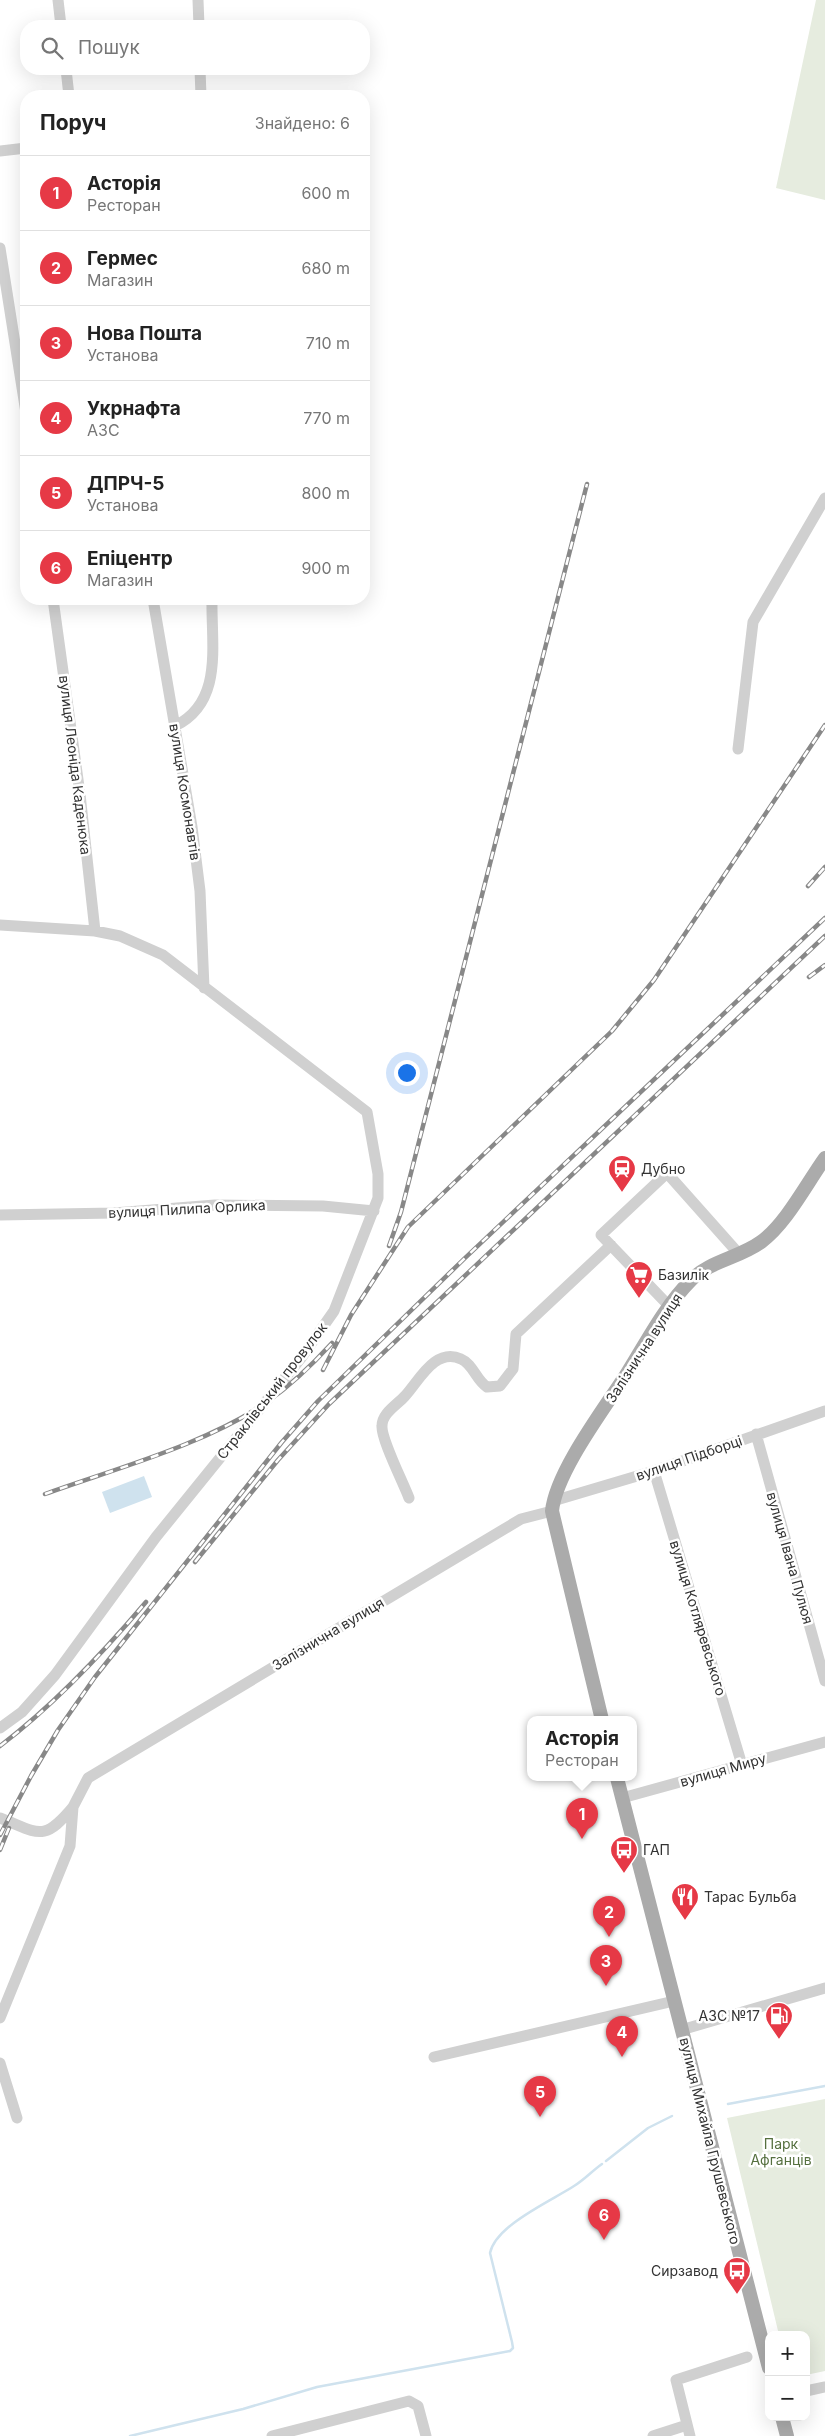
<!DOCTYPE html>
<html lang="uk">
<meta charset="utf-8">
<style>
body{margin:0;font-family:Inter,sans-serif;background:#f6f6f6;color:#222}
.controls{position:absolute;right:15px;bottom:15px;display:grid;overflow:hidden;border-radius:10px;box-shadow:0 5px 20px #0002}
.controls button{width:45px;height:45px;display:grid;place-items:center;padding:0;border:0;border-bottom:1px solid #e0e0e0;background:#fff;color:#222;font:25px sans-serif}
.you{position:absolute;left:406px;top:1072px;width:18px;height:18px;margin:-12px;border:4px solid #fff;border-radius:50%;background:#1a73e8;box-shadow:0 0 0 8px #1a73e833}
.badge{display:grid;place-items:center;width:32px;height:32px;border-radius:50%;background:#e63946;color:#fff;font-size:16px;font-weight:700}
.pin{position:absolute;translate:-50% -41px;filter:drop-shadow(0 1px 2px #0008)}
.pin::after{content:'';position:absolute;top:26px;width:18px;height:15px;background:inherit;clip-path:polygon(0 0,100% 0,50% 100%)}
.popup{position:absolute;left:527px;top:1716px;width:110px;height:65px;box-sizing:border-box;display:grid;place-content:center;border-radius:10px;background:#fff;filter:drop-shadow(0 1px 4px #0005);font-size:16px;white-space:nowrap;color:#767676}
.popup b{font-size:19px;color:#222}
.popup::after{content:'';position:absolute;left:50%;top:100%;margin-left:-10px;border:10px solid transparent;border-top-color:#fff}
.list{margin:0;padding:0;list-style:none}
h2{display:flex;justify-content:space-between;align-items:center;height:65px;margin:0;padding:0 20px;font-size:21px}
h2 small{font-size:16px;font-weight:400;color:#767676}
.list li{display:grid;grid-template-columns:32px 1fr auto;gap:15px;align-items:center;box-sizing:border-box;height:75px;padding:0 20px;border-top:1px solid #e0e0e0}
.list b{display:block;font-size:19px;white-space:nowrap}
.list p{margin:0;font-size:16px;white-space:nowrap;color:#767676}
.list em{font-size:16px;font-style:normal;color:#767676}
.icon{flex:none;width:28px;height:28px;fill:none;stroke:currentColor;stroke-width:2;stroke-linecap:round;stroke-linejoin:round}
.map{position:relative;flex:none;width:825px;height:2436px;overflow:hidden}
.search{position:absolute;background:#fff;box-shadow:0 5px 20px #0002;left:20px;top:20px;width:350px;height:55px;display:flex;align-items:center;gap:12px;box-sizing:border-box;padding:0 18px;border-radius:20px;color:#767676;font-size:19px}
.panel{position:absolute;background:#fff;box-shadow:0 5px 20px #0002;left:20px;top:90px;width:350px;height:515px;border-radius:20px}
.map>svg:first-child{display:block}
.green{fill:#e6ecdf}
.water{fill:#cfe2ee}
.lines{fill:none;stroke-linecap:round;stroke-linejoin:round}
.stream{stroke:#cfe2ee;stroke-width:2.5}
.minor{stroke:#d0d0d0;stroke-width:11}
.major{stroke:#ababab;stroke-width:14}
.rail-casing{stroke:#888;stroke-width:4.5}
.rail{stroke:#fff;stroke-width:2.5;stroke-dasharray:8;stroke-linecap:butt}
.labels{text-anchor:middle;stroke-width:5;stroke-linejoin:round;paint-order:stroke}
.street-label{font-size:14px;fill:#333;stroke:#fff}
.poi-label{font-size:14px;fill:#333;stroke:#fff;text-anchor:start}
.park-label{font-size:14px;fill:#56703f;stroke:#fff}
</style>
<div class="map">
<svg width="825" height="2436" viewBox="0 0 825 2436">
<rect width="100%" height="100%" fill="#fff"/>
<path class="green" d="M 816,0 L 825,0 L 825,200 L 776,188 Z
M 825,2099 L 825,2371 L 806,2375 L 806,2335 L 779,2335 L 727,2118 Z"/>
<path class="water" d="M 144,1476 L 152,1497 L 110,1513 L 102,1492 Z"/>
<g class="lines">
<path class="stream" d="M 728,2104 L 825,2086
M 606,2161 L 648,2128 L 672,2116
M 130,2436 L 243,2409 L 317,2387 L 510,2351 L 513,2348 L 512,2342 L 490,2253 C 496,2225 551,2201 574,2186 C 584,2180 592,2171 602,2164"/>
<path class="minor" d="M 58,0 L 61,26
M 198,0 L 199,26
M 66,69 L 69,96
M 200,69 L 201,96
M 0,151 L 26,148
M 0,248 L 26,413
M 53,599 L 80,794 L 95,931
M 153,599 L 192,827 L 200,891 L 204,988
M 175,726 C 224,702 211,645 212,599
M 738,749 L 753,622 L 825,498
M 0,925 L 95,931 L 120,936 L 163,955 L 367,1112 L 378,1174 L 378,1198 L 334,1311 L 301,1358 L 156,1537 L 55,1675 L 22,1712 L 0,1728
M 0,1215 L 114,1213 L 215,1205 L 323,1206 L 374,1211
M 670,1307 L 601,1235 L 667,1173 L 739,1254
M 756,1434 L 825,1681
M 654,1471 L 742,1765
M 409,1498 C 403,1482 381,1439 382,1426 C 382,1413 397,1405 405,1396 C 419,1381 435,1347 461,1359 C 473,1364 476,1380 487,1387 L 500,1386 L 513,1369 L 516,1334 L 611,1245
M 553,1501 L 654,1471 L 825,1411
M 622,1798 L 825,1742
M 0,1818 C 39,1833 43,1843 73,1807
M 0,2018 L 70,1846 L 73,1807 L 88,1778 L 521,1519 L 552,1511
M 681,2030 L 825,1988
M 434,2057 L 674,2001
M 0,2063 L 17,2118
M 806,2391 L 825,2387
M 272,2436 L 409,2401 L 418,2406 L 426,2436
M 653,2436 L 687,2425
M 690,2436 L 676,2380 L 747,2357"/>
<path class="major" d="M 602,1720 L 552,1511 C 556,1472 604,1409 626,1375 C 646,1343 665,1306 691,1280 C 710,1261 739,1258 761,1242 C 786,1224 807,1183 825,1158
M 617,1778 L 769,2368
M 782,2417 L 787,2436"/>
<defs>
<path id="rail" d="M 808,886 L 825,867
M 809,977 L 825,965
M 389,1246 L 401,1212 L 587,484
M 323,1370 L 351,1315 L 408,1227 L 612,1031 L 654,980 L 825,725
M 45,1494 C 114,1469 207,1444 267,1402 C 291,1385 312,1365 332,1343
M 195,1562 L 278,1460 L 329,1404 L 825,936
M 0,1746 C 54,1705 102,1654 146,1602
M 0,1835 L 31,1776 L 58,1730 L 95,1677 L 282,1442 L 318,1401 L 465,1258 L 825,918
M 0,1850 L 9,1828"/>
</defs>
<use href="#rail" class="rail-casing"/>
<use href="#rail" class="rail"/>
</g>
<defs>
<symbol id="station-pin" viewBox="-11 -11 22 30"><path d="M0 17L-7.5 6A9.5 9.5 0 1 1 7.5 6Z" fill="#e63946" stroke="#fff"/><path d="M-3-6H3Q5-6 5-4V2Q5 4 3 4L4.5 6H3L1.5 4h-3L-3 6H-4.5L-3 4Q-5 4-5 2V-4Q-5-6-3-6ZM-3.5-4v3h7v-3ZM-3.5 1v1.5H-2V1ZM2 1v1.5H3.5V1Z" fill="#fff"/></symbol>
<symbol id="supermarket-pin" viewBox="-11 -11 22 30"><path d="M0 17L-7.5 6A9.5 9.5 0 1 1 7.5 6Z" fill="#e63946" stroke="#fff"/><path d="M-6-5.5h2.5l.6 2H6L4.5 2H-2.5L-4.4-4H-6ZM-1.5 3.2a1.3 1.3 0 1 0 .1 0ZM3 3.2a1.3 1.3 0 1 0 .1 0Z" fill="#fff"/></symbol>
<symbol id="bus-pin" viewBox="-11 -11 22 30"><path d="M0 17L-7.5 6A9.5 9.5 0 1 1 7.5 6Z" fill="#e63946" stroke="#fff"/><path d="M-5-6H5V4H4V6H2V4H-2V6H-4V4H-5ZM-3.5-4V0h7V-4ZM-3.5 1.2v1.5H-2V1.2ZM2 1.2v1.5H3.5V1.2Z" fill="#fff"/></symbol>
<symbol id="restaurant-pin" viewBox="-11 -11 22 30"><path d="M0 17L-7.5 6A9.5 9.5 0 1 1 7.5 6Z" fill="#e63946" stroke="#fff"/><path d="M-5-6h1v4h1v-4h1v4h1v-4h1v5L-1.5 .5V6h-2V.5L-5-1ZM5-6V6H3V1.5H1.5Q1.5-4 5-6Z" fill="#fff"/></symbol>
<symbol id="fuel-pin" viewBox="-11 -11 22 30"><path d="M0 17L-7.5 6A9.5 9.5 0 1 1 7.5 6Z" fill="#e63946" stroke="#fff"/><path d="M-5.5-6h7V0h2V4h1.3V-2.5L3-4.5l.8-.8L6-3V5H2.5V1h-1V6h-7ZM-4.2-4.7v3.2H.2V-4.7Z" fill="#fff"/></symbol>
</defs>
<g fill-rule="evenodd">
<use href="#station-pin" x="606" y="1153" width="32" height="43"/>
<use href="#supermarket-pin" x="623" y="1259" width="32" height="43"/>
<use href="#bus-pin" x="608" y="1834" width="32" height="43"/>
<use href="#restaurant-pin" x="669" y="1881" width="32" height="43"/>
<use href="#fuel-pin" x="763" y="2000" width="32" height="43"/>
<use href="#bus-pin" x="721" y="2255" width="32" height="43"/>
</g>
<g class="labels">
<g class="street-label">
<text transform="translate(75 765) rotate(83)" y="5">вулиця Леоніда Каденюка</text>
<text transform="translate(185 792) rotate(81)" y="5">вулиця Космонавтів</text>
<text transform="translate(187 1209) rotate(-3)" y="5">вулиця Пилипа Орлика</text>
<text transform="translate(644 1348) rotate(-57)" y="5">Залізнична вулиця</text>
<text transform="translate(272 1391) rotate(-52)" y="5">Страклівський провулок</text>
<text transform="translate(689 1458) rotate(-19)" y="5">вулиця Підборці</text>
<text transform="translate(790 1558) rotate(74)" y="5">вулиця Івана Пулюя</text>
<text transform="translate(698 1618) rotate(73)" y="5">вулиця Котляревського</text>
<text transform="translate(328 1634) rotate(-31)" y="5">Залізнична вулиця</text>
<text transform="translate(723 1770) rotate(-16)" y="5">вулиця Миру</text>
<text transform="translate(710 2141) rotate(76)" y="5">вулиця Михайла Грушевського</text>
</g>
<g class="poi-label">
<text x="641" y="1174">Дубно</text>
<text x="658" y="1280">Базилік</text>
<text x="643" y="1855">ГАП</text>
<text x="704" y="1902">Тарас Бульба</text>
<text x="760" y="2021" text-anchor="end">АЗС №17</text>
<text x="718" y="2276" text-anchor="end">Сирзавод</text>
</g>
<g class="park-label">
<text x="781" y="2149">Парк<tspan x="781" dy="16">Афганців</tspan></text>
</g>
</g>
</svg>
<div class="controls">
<button>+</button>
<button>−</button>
</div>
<div class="you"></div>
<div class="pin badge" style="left:582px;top:1839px">1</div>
<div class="popup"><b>Асторія</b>Ресторан</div>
<div class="pin badge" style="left:609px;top:1937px">2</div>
<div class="pin badge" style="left:606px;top:1986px">3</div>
<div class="pin badge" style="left:622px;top:2057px">4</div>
<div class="pin badge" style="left:540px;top:2117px">5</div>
<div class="pin badge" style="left:604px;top:2240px">6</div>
<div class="search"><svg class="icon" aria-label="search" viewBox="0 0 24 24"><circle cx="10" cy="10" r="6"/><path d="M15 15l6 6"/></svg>Пошук</div>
<section class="panel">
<h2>Поруч<small>Знайдено: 6</small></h2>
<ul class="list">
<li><span class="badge">1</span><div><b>Асторія</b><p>Ресторан</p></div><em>600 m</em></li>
<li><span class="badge">2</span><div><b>Гермес</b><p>Магазин</p></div><em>680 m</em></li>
<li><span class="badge">3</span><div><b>Нова Пошта</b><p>Установа</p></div><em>710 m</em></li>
<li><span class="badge">4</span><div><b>Укрнафта</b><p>АЗС</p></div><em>770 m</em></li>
<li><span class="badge">5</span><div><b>ДПРЧ-5</b><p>Установа</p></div><em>800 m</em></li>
<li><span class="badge">6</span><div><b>Епіцентр</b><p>Магазин</p></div><em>900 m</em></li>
</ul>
</section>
</div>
